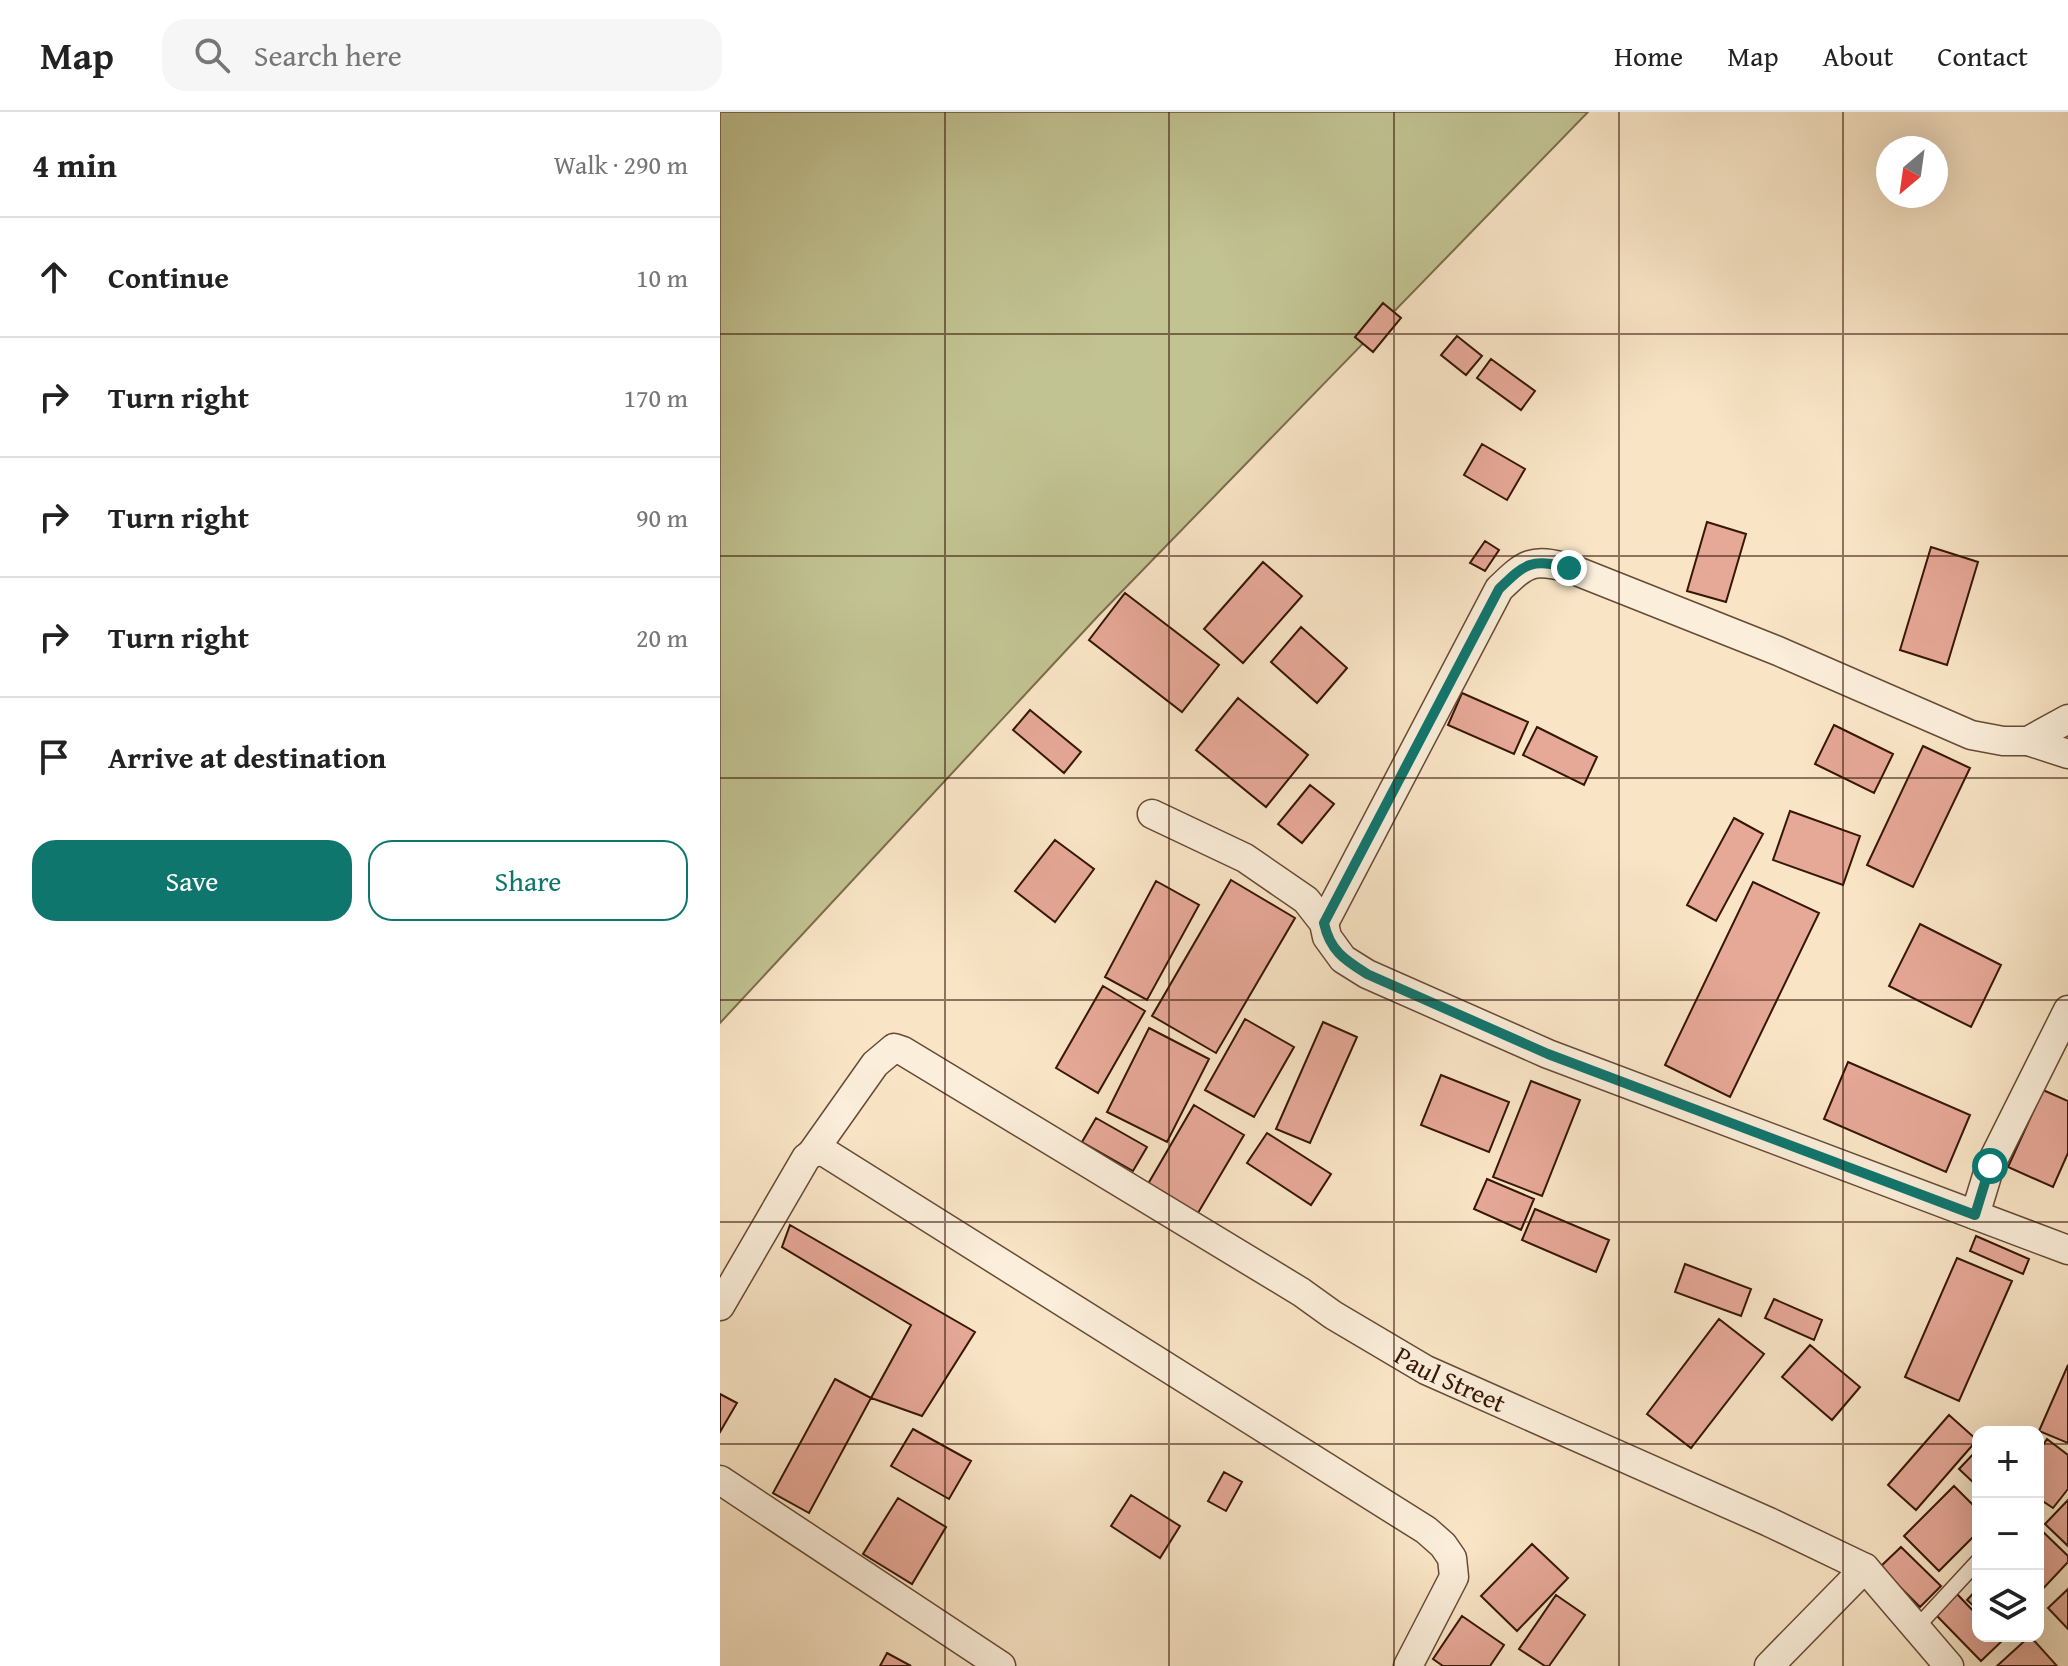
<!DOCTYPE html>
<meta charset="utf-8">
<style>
body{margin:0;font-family:"Gentium Book Plus",serif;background:#f6f6f6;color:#222}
.controls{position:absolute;right:24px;bottom:24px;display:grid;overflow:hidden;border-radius:16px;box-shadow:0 8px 32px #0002}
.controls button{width:72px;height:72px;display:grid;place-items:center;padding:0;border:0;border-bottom:2px solid #e0e0e0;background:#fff;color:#222;font:40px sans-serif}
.compass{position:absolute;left:1156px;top:24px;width:72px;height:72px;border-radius:50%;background:#fff;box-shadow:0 8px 32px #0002;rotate:209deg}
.stop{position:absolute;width:24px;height:24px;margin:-18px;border:6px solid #0f766e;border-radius:50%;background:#fff}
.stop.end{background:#0f766e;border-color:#fff;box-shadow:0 2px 8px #0008}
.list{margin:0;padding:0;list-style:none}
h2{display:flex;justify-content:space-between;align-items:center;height:104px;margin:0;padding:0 32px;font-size:34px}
h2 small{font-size:26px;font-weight:400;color:#767676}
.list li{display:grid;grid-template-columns:52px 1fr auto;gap:24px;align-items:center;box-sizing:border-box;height:120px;padding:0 32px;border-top:2px solid #e0e0e0}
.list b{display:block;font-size:30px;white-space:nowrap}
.list em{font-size:26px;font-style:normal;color:#767676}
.actions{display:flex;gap:16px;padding:24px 32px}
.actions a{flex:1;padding:18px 0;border:2px solid #0f766e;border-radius:24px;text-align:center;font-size:28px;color:#0f766e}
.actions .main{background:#0f766e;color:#fff}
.icon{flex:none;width:44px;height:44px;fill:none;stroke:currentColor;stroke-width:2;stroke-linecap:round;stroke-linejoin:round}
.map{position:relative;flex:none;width:1348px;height:1554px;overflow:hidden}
header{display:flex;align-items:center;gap:48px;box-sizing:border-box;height:112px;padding:0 40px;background:#fff;border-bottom:2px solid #e0e0e0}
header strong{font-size:38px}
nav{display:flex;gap:44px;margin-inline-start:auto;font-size:28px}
.search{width:560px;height:72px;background:#f6f6f6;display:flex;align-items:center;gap:20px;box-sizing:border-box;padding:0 28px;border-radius:24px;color:#767676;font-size:30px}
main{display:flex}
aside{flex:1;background:#fff}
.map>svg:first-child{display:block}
.green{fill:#c2c392;stroke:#7c6c4c;stroke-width:2}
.building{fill:#e6a897;stroke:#361605;stroke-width:2}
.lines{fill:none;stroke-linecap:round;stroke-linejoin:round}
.lane-casing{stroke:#674a35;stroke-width:17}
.street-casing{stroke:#674a35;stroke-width:31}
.lane{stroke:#fbeeda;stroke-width:14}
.street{stroke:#fbeeda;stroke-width:28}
.route{stroke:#0f766e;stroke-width:10}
.grid{fill:none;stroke:#361605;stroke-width:2;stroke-opacity:0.55}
.labels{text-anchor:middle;stroke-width:6;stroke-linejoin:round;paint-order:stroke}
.street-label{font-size:26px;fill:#361605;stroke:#fbeeda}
</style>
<header>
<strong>Map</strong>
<div class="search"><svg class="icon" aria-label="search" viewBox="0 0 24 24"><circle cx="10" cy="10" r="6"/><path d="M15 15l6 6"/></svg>Search here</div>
<nav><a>Home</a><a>Map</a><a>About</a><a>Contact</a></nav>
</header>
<main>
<aside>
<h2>4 min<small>Walk · 290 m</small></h2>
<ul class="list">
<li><svg class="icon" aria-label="ahead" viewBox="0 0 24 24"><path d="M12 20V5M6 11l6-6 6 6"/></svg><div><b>Continue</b></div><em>10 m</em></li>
<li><svg class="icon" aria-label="right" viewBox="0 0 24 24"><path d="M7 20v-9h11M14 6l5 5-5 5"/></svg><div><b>Turn right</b></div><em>170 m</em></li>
<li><svg class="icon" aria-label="right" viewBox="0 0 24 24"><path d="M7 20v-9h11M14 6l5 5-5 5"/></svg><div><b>Turn right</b></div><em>90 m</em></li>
<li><svg class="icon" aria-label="right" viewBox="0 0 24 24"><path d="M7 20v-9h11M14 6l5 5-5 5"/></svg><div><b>Turn right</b></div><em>20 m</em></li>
<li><svg class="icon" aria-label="arrive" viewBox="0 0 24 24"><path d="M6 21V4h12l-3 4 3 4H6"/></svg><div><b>Arrive at destination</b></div></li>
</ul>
<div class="actions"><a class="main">Save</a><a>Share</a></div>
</aside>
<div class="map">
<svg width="1348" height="1554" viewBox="0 0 1348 1554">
<rect width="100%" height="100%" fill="#f9e5c6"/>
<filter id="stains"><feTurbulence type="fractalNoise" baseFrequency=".0025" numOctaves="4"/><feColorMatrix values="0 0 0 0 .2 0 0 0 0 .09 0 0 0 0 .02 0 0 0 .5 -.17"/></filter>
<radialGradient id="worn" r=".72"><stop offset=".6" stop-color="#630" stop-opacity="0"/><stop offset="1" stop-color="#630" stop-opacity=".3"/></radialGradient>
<path class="green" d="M 0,0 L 868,0 L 378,504 L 0,911 Z"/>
<path class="building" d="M 663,191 L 681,206 L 653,240 L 635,225 Z
M 737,224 L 762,244 L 746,263 L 721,243 Z
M 771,247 L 815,279 L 801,298 L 757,266 Z
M 762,332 L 805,357 L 787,388 L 744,363 Z
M 987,410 L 1026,422 L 1006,490 L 967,479 Z
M 765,429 L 779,438 L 765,459 L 750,451 Z
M 1211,435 L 1258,450 L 1227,553 L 1180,538 Z
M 543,450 L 582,484 L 523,551 L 484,517 Z
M 405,481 L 499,553 L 462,600 L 369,528 Z
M 581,515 L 627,556 L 597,591 L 551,550 Z
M 742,581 L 808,610 L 794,642 L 728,613 Z
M 518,586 L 588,643 L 546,695 L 476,638 Z
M 310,598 L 361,640 L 344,661 L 293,618 Z
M 1114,613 L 1173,642 L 1154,681 L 1095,652 Z
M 817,615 L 877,645 L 864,673 L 803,643 Z
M 1203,634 L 1250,656 L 1193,775 L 1147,753 Z
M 590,673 L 614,692 L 582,731 L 558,712 Z
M 1070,699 L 1140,724 L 1123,773 L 1053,748 Z
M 1014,706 L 1043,722 L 996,809 L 967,793 Z
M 335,728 L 374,757 L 335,810 L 295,779 Z
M 511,768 L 575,806 L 496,941 L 432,904 Z
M 436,769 L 479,793 L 427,888 L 385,865 Z
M 1033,770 L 1099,801 L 1010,985 L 945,953 Z
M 1200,812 L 1281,853 L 1251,915 L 1169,874 Z
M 383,874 L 425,899 L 378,981 L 336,956 Z
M 525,907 L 574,935 L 534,1005 L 485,978 Z
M 603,910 L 637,925 L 590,1031 L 556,1017 Z
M 429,916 L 489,947 L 447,1030 L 387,1000 Z
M 1128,950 L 1250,1003 L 1226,1060 L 1104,1007 Z
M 721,963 L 789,990 L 769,1040 L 701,1013 Z
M 811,969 L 860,988 L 822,1084 L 773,1065 Z
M 1323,978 L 1348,989 L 1348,1041 L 1333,1075 L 1288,1055 Z
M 474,993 L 524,1023 L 478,1101 L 428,1072 Z
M 376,1006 L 427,1035 L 413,1059 L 362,1030 Z
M 547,1021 L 611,1062 L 591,1093 L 527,1051 Z
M 767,1067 L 814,1087 L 801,1118 L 754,1097 Z
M 815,1097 L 889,1128 L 876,1160 L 802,1128 Z
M 70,1113 L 255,1220 L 202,1304 L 151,1286 L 191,1213 L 62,1135 Z
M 1256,1124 L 1309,1147 L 1303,1162 L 1250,1139 Z
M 1237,1146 L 1292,1169 L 1239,1289 L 1185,1265 Z
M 965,1152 L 1031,1177 L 1021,1204 L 955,1180 Z
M 1054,1187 L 1102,1208 L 1094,1228 L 1045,1206 Z
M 999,1207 L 1044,1242 L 971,1336 L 927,1302 Z
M 1090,1233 L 1140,1275 L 1112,1308 L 1062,1265 Z
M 1348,1253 L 1348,1331 L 1319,1319 Z
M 115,1267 L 151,1286 L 89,1401 L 53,1381 Z
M 0,1282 L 17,1291 L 0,1320 Z
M 1229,1303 L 1257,1328 L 1196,1398 L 1168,1373 Z
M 193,1317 L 251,1349 L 229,1387 L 171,1354 Z
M 1327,1327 L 1348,1343 L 1348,1377 L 1333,1396 L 1318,1386 L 1318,1341 Z
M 1258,1337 L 1258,1375 L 1239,1357 Z
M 504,1360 L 522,1370 L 506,1399 L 488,1389 Z
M 1234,1374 L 1258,1398 L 1258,1420 L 1219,1459 L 1184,1424 Z
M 411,1383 L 460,1414 L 440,1446 L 391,1414 Z
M 178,1386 L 226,1415 L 192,1472 L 143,1442 Z
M 1348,1388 L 1348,1434 L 1325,1412 Z
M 1318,1415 L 1348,1444 L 1348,1450 L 1318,1482 Z
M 812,1432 L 848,1466 L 797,1519 L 761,1484 Z
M 1181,1435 L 1221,1474 L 1200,1495 L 1160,1455 Z
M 1258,1476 L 1258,1498 L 1247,1488 Z
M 1348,1477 L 1348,1517 L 1328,1496 Z
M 1237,1482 L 1258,1504 L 1258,1524 L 1278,1524 L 1282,1529 L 1261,1549 L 1216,1503 Z
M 836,1483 L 865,1503 L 829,1554 L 825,1554 L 799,1537 Z
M 742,1504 L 784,1533 L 770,1554 L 723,1554 L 713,1547 Z
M 1310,1524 L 1337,1554 L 1277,1554 Z
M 167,1541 L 191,1554 L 160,1554 Z"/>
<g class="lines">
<defs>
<path id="lane" d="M 1196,1516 L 1258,1449"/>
<g id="street">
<path d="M 1308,629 L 1348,642"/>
<path d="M 432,702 L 525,746 L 586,788 L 604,811 L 607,825 L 623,847 L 647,862 L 828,942 L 1348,1138"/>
<path d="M 604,811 L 779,477 C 806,451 811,446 849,456 L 1058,539 L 1251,623 L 1283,629 L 1308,629 L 1348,607"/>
<path id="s1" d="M 92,1041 L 155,952 L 174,936 L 183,939 L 581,1180 L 613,1203 L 706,1258 L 1049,1410 L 1145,1456 L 1229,1554"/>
<path d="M 1255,1103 L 1270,1054 L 1348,898"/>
<path d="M 0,1194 L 86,1046 C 93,1040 97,1038 106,1041 L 706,1418 L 723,1433 L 732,1446 L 734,1465 L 688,1554"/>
<path d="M 0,1368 L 281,1554"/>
<path d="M 1049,1554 L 1145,1456"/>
</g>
</defs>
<use href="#lane" class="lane-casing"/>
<use href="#street" class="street-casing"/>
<use href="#lane" class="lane"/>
<use href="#street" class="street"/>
</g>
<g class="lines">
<path class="route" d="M 849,456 C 811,446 806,451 779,477 L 604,811 C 610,839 625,848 647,862 L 828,942 L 1255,1103 L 1270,1054"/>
</g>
<path class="grid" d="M 225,0 L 225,1554M 449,0 L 449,1554M 674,0 L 674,1554M 899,0 L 899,1554M 1123,0 L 1123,1554M 0,222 L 1348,222M 0,444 L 1348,444M 0,666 L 1348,666M 0,888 L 1348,888M 0,1110 L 1348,1110M 0,1332 L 1258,1332M 1318,1332 L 1348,1332"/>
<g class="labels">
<g class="street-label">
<text dy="9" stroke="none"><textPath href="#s1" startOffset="782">Paul Street</textPath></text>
</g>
</g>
<rect width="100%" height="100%" filter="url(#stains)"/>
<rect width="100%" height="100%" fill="url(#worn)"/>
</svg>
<div class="controls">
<button>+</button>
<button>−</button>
<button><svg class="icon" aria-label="layers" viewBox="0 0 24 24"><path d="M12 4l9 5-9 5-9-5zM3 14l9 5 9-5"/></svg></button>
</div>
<svg class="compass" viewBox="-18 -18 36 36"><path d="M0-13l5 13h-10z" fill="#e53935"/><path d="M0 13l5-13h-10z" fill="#767676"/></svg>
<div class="stop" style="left:1270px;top:1054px"></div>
<div class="stop end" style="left:849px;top:456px"></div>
</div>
</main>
